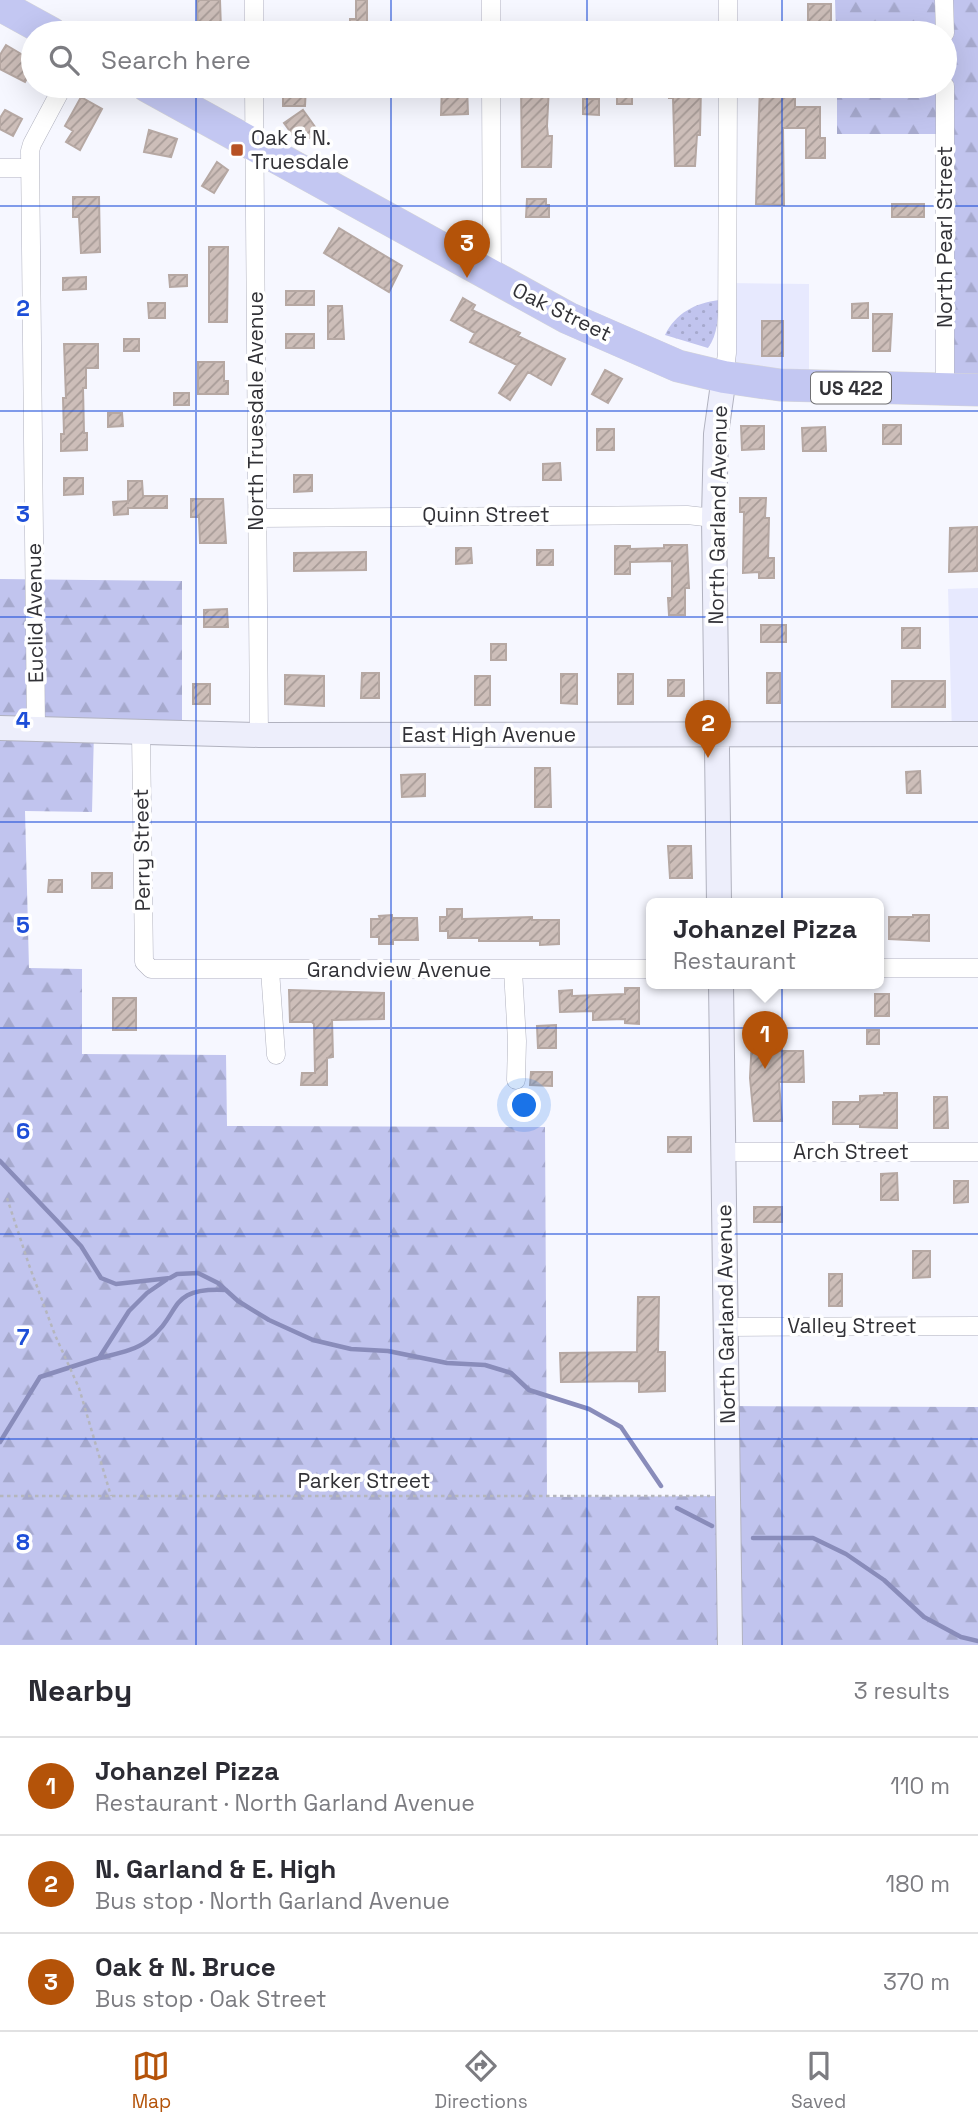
<!DOCTYPE html>
<meta charset="utf-8">
<style>
body{margin:0;font-family:"Space Grotesk",sans-serif;background:#f2f2f3;color:#2b2b33}
.you{position:absolute;left:525px;top:1106px;width:24px;height:24px;margin:-18px;border:5px solid #fff;border-radius:50%;background:#1a73e8;box-shadow:0 0 0 10px #1a73e833}
.badge{display:grid;place-items:center;width:46px;height:46px;border-radius:50%;background:#b45309;color:#fff;font-size:23px;font-weight:700}
.pin{position:absolute;translate:-50% -58px;filter:drop-shadow(0 2px 4px #0008)}
.pin::after{content:'';position:absolute;top:37px;width:24px;height:21px;background:inherit;clip-path:polygon(0 0,100% 0,50% 100%)}
.popup{position:absolute;left:646px;top:898px;width:238px;height:91px;box-sizing:border-box;display:grid;place-content:center;border-radius:10px;background:#fff;filter:drop-shadow(0 2px 5px #0005);font-size:23px;white-space:nowrap;color:#7c7c81}
.popup b{font-size:26px;color:#2b2b33}
.popup::after{content:'';position:absolute;left:50%;top:100%;margin-left:-14px;border:14px solid transparent;border-top-color:#fff}
.list{margin:0;padding:0;list-style:none}
h2{display:flex;justify-content:space-between;align-items:center;height:91px;margin:0;padding:0 28px;font-size:30px}
h2 small{font-size:23px;font-weight:400;color:#7c7c81}
.list li{display:grid;grid-template-columns:46px 1fr auto;gap:21px;align-items:center;box-sizing:border-box;height:98px;padding:0 28px;border-top:2px solid #e1e1e2}
.list b{display:block;font-size:26px;white-space:nowrap}
.list p{margin:0;font-size:23px;white-space:nowrap;color:#7c7c81}
.list em{font-size:23px;font-style:normal;color:#7c7c81}
.icon{flex:none;width:38px;height:38px;fill:none;stroke:currentColor;stroke-width:2;stroke-linecap:round;stroke-linejoin:round}
.map{position:relative;flex:none;width:978px;height:1645px;overflow:hidden}
.search{position:absolute;background:#fff;box-shadow:0 7px 28px #0002;left:21px;right:21px;top:21px;height:77px;display:flex;align-items:center;gap:18px;box-sizing:border-box;padding:0 24px;border-radius:38px;color:#7c7c81;font-size:26px}
.sheet{height:385px;background:#fff}
nav{display:flex;justify-content:space-around;align-items:center;box-sizing:border-box;height:98px;border-top:2px solid #e1e1e2;background:#fff;font-size:19px;color:#7c7c81}
nav a{display:grid;justify-items:center;gap:4px}
nav .on{color:#b45309}
.map>svg:first-child{display:block}
.built{fill:#e7e9fe}
.grass{fill:url(#grass-dots)}
.forest{fill:url(#forest-firs)}
.lines{fill:none;stroke-linecap:round;stroke-linejoin:round}
.stream{stroke:#898cba;stroke-width:4.5}
.building{fill:url(#building-hatch);stroke:#b6a8a3;stroke-width:2}
.street-casing{stroke:#b1b2bf;stroke-width:19}
.secondary-casing{stroke:#b1b2bf;stroke-width:26}
.highway-casing{stroke:#d6d6d7;stroke-width:33}
.path{stroke:#b5b6bd;stroke-width:2.5;stroke-dasharray:3.5 3.5;stroke-linecap:butt}
.street{stroke:#fff;stroke-width:18}
.secondary{stroke:#edeefb;stroke-width:24}
.highway{stroke:#c3c7f2;stroke-width:32}
.grid{fill:none;stroke:#1d4ed8;stroke-width:2;stroke-opacity:0.55}
.poi-dot{fill:#b75124;stroke:#fff;stroke-width:2.5}
.labels{text-anchor:middle;stroke-width:7;stroke-linejoin:round;paint-order:stroke}
.shield{fill:#fff;stroke:#707073;stroke-width:2}
.shield-label{font-size:19px;font-weight:bold;fill:#323237}
.poi-label{font-size:21px;fill:#323237;stroke:#fff;text-anchor:start}
.street-label{font-size:21px;fill:#323237;stroke:#fff}
.grid-label{font-size:23px;text-anchor:middle;font-weight:bold;fill:#1d4ed8;stroke:#fff;stroke-width:7;stroke-linejoin:round;paint-order:stroke}
</style>
<div class="map">
<svg width="978" height="1645" viewBox="0 0 978 1645">
<defs>
<pattern id="grass-dots" width="8" height="8" patternUnits="userSpaceOnUse" patternTransform="scale(1.75)"><rect width="8" height="8" fill="#c1c4ee"/><path d="M2 2h.1M6 6h.1" fill="none" stroke="#a6a9cd" stroke-width="1.8" stroke-linecap="round"/></pattern>
<pattern id="forest-firs" width="22" height="20" patternUnits="userSpaceOnUse" patternTransform="scale(1.75)"><rect width="22" height="20" fill="#c1c4ee"/><path d="M5 1l3.5 6h-7zM16 11l3.5 6h-7z" fill="#a6a9cd"/></pattern>
<pattern id="building-hatch" width="6" height="6" patternUnits="userSpaceOnUse" patternTransform="scale(1.75)"><rect width="6" height="6" fill="#cdbeb9"/><path d="M-1 1l2-2M0 6l6-6M5 7l2-2" fill="none" stroke="#a79b97"/></pattern>
</defs>
<rect width="100%" height="100%" fill="#f6f7ff"/>
<path class="built" d="M 727,283 L 809,284 L 809,387 L 724,377 Z
M 978,588 L 978,734 L 952,734 L 948,589 Z"/>
<path class="grass" d="M 719,300 C 718,316 718,335 708,348 L 665,335 C 676,313 695,303 719,300 Z"/>
<path class="forest" d="M 835,0 L 978,0 L 978,390 L 945,389 L 945,134 L 837,134 L 837,86 L 945,86 L 945,33 L 836,33 Z
M 0,579 L 182,581 L 182,734 L 94,731 L 92,812 L 25,811 L 29,968 L 82,969 L 82,1054 L 226,1055 L 227,1126 L 545,1127 L 547,1497 L 727,1496 L 727,1406 L 978,1407 L 978,1645 L 0,1645 Z"/>
<g class="lines">
<path class="stream" d="M 0,1161 L 81,1246 L 101,1278 L 116,1284 L 170,1278 L 177,1274 L 198,1273 L 218,1283 L 238,1301 L 269,1320 L 313,1340 L 351,1349 L 388,1351 L 447,1363 L 485,1365 L 511,1373 L 529,1390 L 589,1409 L 621,1427 L 661,1486
M 100,1358 C 115,1354 134,1351 147,1341 C 184,1313 165,1287 226,1290
M 0,1442 L 40,1377 L 99,1358 L 129,1311 L 147,1293 L 166,1280
M 677,1508 L 712,1526
M 753,1538 L 813,1538 L 846,1554 L 884,1580 L 924,1617 L 961,1637 L 978,1641"/>
</g>
<path class="building" d="M 197,0 L 220,0 L 221,30 L 198,31 Z
M 356,0 L 367,0 L 367,33 L 350,33 L 350,19 L 356,19 Z
M 808,4 L 831,4 L 831,28 L 808,29 Z
M 6,45 L 33,61 L 33,68 L 25,82 L 0,69 L 0,55 Z
M 283,86 L 306,86 L 305,106 L 283,106 Z
M 442,86 L 467,86 L 468,114 L 441,115 Z
M 521,86 L 549,86 L 547,126 L 548,136 L 552,136 L 551,167 L 522,167 Z
M 669,86 L 701,86 L 700,135 L 697,135 L 695,166 L 675,166 L 673,98 L 669,98 Z
M 760,86 L 795,86 L 795,107 L 820,107 L 820,138 L 825,138 L 825,158 L 806,158 L 806,128 L 783,128 L 784,205 L 756,204 Z
M 617,92 L 632,92 L 632,104 L 617,104 Z
M 81,97 L 102,109 L 80,150 L 66,142 L 73,131 L 65,126 Z
M 583,99 L 599,99 L 599,115 L 583,114 Z
M 5,110 L 22,119 L 13,136 L 0,129 L 0,118 Z
M 303,110 L 318,131 L 300,145 L 284,123 Z
M 149,130 L 177,139 L 171,157 L 144,152 Z
M 217,162 L 228,170 L 214,193 L 202,186 Z
M 73,197 L 99,197 L 100,252 L 81,253 L 79,217 L 73,217 Z
M 527,199 L 546,199 L 546,205 L 549,205 L 549,217 L 526,217 Z
M 892,204 L 924,204 L 924,217 L 892,217 Z
M 339,228 L 402,266 L 389,292 L 324,253 Z
M 209,247 L 228,247 L 227,322 L 209,322 Z
M 169,275 L 187,275 L 187,286 L 170,287 Z
M 86,277 L 86,289 L 63,290 L 63,278 Z
M 286,291 L 314,291 L 314,305 L 286,305 Z
M 463,298 L 475,305 L 472,310 L 520,333 L 518,336 L 565,359 L 551,385 L 528,372 L 510,400 L 499,393 L 517,365 L 470,342 L 475,333 L 451,320 Z
M 148,303 L 165,303 L 165,318 L 149,318 Z
M 868,303 L 868,318 L 852,318 L 852,304 Z
M 328,306 L 342,306 L 344,339 L 328,339 Z
M 873,314 L 892,314 L 890,351 L 873,351 Z
M 762,321 L 783,321 L 783,356 L 762,356 Z
M 286,334 L 314,334 L 314,348 L 286,348 Z
M 124,339 L 139,339 L 139,351 L 124,351 Z
M 64,344 L 98,344 L 98,368 L 86,368 L 86,388 L 83,388 L 84,433 L 87,433 L 87,450 L 61,451 L 61,434 L 64,434 L 63,398 L 66,398 Z
M 198,362 L 224,362 L 224,381 L 228,381 L 228,394 L 198,394 Z
M 605,370 L 622,379 L 608,403 L 592,394 Z
M 174,393 L 189,393 L 189,405 L 174,405 Z
M 108,413 L 122,413 L 123,426 L 108,427 Z
M 883,425 L 901,425 L 901,444 L 883,444 Z
M 741,426 L 764,426 L 764,449 L 742,450 Z
M 825,427 L 826,451 L 803,451 L 802,428 Z
M 597,429 L 614,429 L 614,450 L 597,450 Z
M 560,463 L 561,480 L 543,480 L 543,464 Z
M 294,475 L 312,475 L 312,491 L 294,492 Z
M 64,478 L 83,478 L 83,494 L 64,495 Z
M 128,481 L 142,481 L 143,496 L 167,496 L 167,508 L 128,508 L 128,514 L 114,515 L 113,502 L 128,501 L 128,504 Z
M 740,498 L 766,498 L 765,518 L 769,518 L 768,558 L 774,558 L 774,578 L 759,578 L 759,572 L 743,573 L 744,512 L 740,512 Z
M 191,499 L 223,499 L 226,543 L 200,543 L 199,517 L 191,517 Z
M 977,527 L 977,571 L 949,572 L 950,528 Z
M 664,545 L 687,545 L 689,588 L 685,588 L 685,615 L 669,615 L 668,598 L 672,598 L 672,561 L 630,562 L 630,574 L 615,574 L 615,546 L 630,546 L 630,549 L 664,548 Z
M 456,548 L 471,548 L 472,563 L 456,564 Z
M 537,550 L 553,550 L 553,565 L 537,565 Z
M 366,552 L 366,570 L 294,571 L 294,553 Z
M 227,609 L 228,627 L 204,627 L 204,610 Z
M 761,625 L 786,625 L 786,642 L 761,642 Z
M 902,628 L 920,628 L 920,648 L 902,648 Z
M 491,644 L 506,644 L 506,660 L 491,660 Z
M 362,673 L 379,673 L 379,698 L 361,698 Z
M 767,673 L 780,673 L 780,703 L 767,703 Z
M 561,674 L 577,674 L 577,704 L 561,703 Z
M 618,674 L 633,674 L 633,704 L 618,704 Z
M 285,675 L 324,676 L 324,706 L 285,704 Z
M 475,676 L 490,676 L 490,705 L 475,705 Z
M 668,680 L 684,680 L 684,696 L 668,696 Z
M 892,681 L 945,681 L 945,707 L 892,707 Z
M 193,684 L 210,684 L 210,704 L 193,704 Z
M 535,768 L 550,768 L 551,807 L 535,807 Z
M 920,771 L 921,793 L 907,793 L 906,772 Z
M 425,774 L 425,796 L 402,797 L 401,775 Z
M 668,846 L 691,846 L 692,878 L 670,878 Z
M 92,873 L 112,873 L 112,888 L 92,888 Z
M 49,880 L 62,880 L 62,892 L 48,892 Z
M 447,909 L 462,909 L 462,919 L 532,917 L 532,920 L 559,920 L 559,944 L 540,945 L 540,941 L 479,941 L 479,938 L 448,938 L 448,931 L 440,931 L 440,917 L 447,917 Z
M 392,915 L 392,918 L 417,918 L 418,940 L 393,940 L 393,944 L 379,944 L 379,937 L 371,937 L 371,919 L 380,919 L 379,916 Z
M 913,915 L 929,915 L 929,941 L 889,939 L 889,917 L 913,917 Z
M 625,988 L 639,988 L 639,1024 L 625,1023 L 625,1019 L 593,1020 L 593,1011 L 560,1012 L 559,991 L 572,990 L 572,996 L 625,994 Z
M 289,990 L 384,993 L 384,1019 L 332,1020 L 333,1057 L 327,1058 L 327,1085 L 301,1085 L 302,1073 L 315,1073 L 314,1024 L 312,1022 L 290,1022 Z
M 875,994 L 889,994 L 889,1016 L 875,1016 Z
M 113,998 L 136,998 L 136,1030 L 113,1030 Z
M 556,1025 L 556,1048 L 538,1048 L 537,1026 Z
M 867,1030 L 879,1030 L 879,1044 L 867,1044 Z
M 752,1039 L 780,1039 L 780,1051 L 803,1051 L 804,1082 L 779,1082 L 782,1121 L 754,1121 L 750,1078 Z
M 531,1072 L 552,1072 L 552,1086 L 530,1085 Z
M 884,1093 L 897,1093 L 897,1128 L 860,1127 L 860,1124 L 833,1124 L 833,1102 L 860,1102 L 860,1096 L 884,1095 Z
M 934,1097 L 947,1097 L 948,1128 L 934,1128 Z
M 668,1137 L 691,1137 L 691,1152 L 668,1152 Z
M 897,1173 L 898,1200 L 881,1200 L 881,1174 Z
M 954,1181 L 968,1181 L 968,1202 L 954,1203 Z
M 754,1207 L 782,1207 L 782,1222 L 754,1222 Z
M 913,1251 L 930,1251 L 930,1277 L 913,1278 Z
M 829,1274 L 842,1274 L 842,1306 L 829,1306 Z
M 638,1297 L 659,1297 L 658,1352 L 665,1352 L 665,1391 L 639,1392 L 639,1381 L 561,1382 L 560,1353 L 637,1352 Z"/>
<g class="lines">
<defs>
<path id="street" d="M 254,0 L 254,33
M 491,0 L 491,33
M 944,0 L 945,33
M 728,33 L 728,0
M 254,86 L 259,735
M 491,86 L 492,276
M 945,86 L 945,389
M 0,168 L 30,168
M 724,377 L 727,353 L 728,86
M 257,518 L 687,515 L 714,518
M 36,728 L 30,151 L 32,144 L 63,86
M 141,733 L 144,962 L 151,969 L 651,969
M 879,968 L 978,968
M 270,970 L 276,1055
M 513,970 L 517,1041 L 516,1080
M 724,1152 L 978,1152
M 726,1327 L 978,1326"/>
<path id="secondary" d="M 0,728 L 259,735 L 978,734
M 719,903 L 714,518 L 716,434 L 724,377
M 721,983 L 730,1645"/>
<path id="highway" d="M 0,5 L 51,33
M 147,86 L 568,318 L 678,366 L 724,377 L 780,385 L 978,390"/>
</defs>
<use href="#street" class="street-casing"/>
<use href="#secondary" class="secondary-casing"/>
<use href="#highway" class="highway-casing"/>
<path class="path" d="M 7,1198 L 29,1265 L 55,1335 L 79,1388 L 111,1496
M 0,1496 L 710,1496"/>
<use href="#street" class="street"/>
<use href="#secondary" class="secondary"/>
<use href="#highway" class="highway"/>
</g>
<path class="grid" d="M 196,0 L 196,33M 391,0 L 391,33M 587,0 L 587,33M 782,0 L 782,33M 196,86 L 196,1645M 391,86 L 391,1645M 587,86 L 587,1645M 782,86 L 782,1645M 0,206 L 978,206M 0,411 L 978,411M 0,617 L 978,617M 0,822 L 978,822M 0,1028 L 978,1028M 0,1234 L 978,1234M 0,1439 L 978,1439"/>
<rect class="poi-dot" x="230" y="143" width="14" height="14" rx="3.5"/>
<g class="labels">
<rect class="shield" x="811" y="372.5" width="80" height="31" rx="5"/>
<g class="shield-label">
<text x="851" y="395">US 422</text>
</g>
<g class="poi-label">
<text x="251" y="145">Oak &amp; N.<tspan x="251" dy="24">Truesdale</tspan></text>
</g>
<g class="street-label">
<text transform="translate(945 237) rotate(-90)" y="7">North Pearl Street</text>
<text transform="translate(562 312) rotate(26)" y="7">Oak Street</text>
<text transform="translate(256 411) rotate(-90)" y="7">North Truesdale Avenue</text>
<text x="486" y="522">Quinn Street</text>
<text transform="translate(718 515) rotate(-89)" y="7">North Garland Avenue</text>
<text transform="translate(35 613) rotate(-91)" y="7">Euclid Avenue</text>
<text x="489" y="742">East High Avenue</text>
<text transform="translate(142 850) rotate(-91)" y="7">Perry Street</text>
<text x="399" y="977">Grandview Avenue</text>
<text x="851" y="1159">Arch Street</text>
<text transform="translate(726 1314) rotate(-91)" y="7">North Garland Avenue</text>
<text x="852" y="1333">Valley Street</text>
<text x="364" y="1488">Parker Street</text>
</g>
</g>
<g class="grid-label">
<text x="23" y="316">2</text>
<text x="23" y="522">3</text>
<text x="23" y="728">4</text>
<text x="23" y="933">5</text>
<text x="23" y="1139">6</text>
<text x="23" y="1345">7</text>
<text x="23" y="1550">8</text>
</g>
</svg>
<div class="you"></div>
<div class="pin badge" style="left:765px;top:1069px">1</div>
<div class="popup"><b>Johanzel Pizza</b>Restaurant</div>
<div class="pin badge" style="left:708px;top:758px">2</div>
<div class="pin badge" style="left:467px;top:278px">3</div>
<div class="search"><svg class="icon" aria-label="search" viewBox="0 0 24 24"><circle cx="10" cy="10" r="6"/><path d="M15 15l6 6"/></svg>Search here</div>
</div>
<section class="sheet">
<h2>Nearby<small>3 results</small></h2>
<ul class="list">
<li><span class="badge">1</span><div><b>Johanzel Pizza</b><p>Restaurant · North Garland Avenue</p></div><em>110 m</em></li>
<li><span class="badge">2</span><div><b>N. Garland &amp; E. High</b><p>Bus stop · North Garland Avenue</p></div><em>180 m</em></li>
<li><span class="badge">3</span><div><b>Oak &amp; N. Bruce</b><p>Bus stop · Oak Street</p></div><em>370 m</em></li>
</ul>
</section>
<nav>
<a class="on"><svg class="icon" aria-label="map" viewBox="0 0 24 24"><path d="M3 6l6-2 6 2 6-2v14l-6 2-6-2-6 2zM9 4v14M15 6v14"/></svg>Map</a>
<a><svg class="icon" aria-label="directions" viewBox="0 0 24 24"><path d="M12 3l9 9-9 9-9-9zM9 14v-3h6M13 9l2 2-2 2"/></svg>Directions</a>
<a><svg class="icon" aria-label="saved" viewBox="0 0 24 24"><path d="M7 4h10v16l-5-4-5 4z"/></svg>Saved</a>
</nav>
